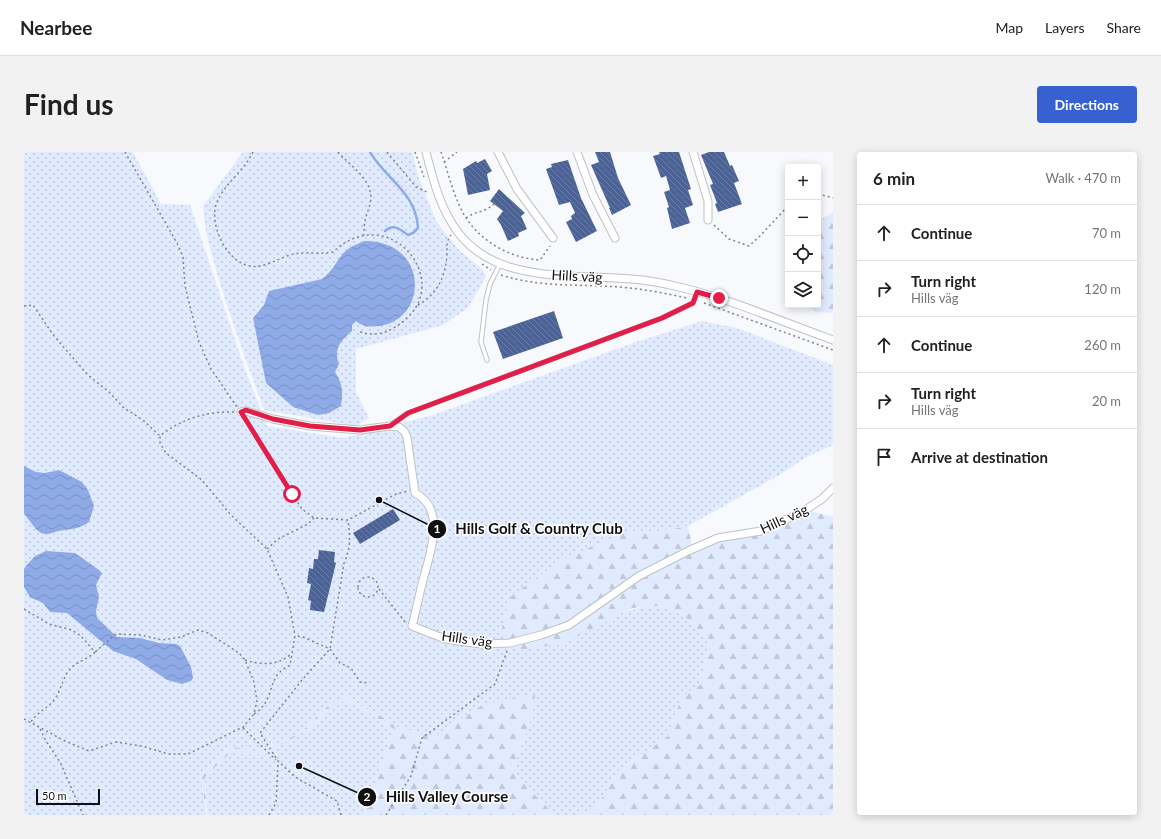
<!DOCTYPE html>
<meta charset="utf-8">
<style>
body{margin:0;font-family:Lato,sans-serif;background:#f2f2f2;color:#202124}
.controls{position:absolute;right:12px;top:12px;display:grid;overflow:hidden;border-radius:4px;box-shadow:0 2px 10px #0003}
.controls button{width:36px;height:36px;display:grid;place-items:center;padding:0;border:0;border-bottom:1px solid #e0e0e0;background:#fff;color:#202124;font:20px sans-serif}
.scale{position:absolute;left:12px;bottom:10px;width:64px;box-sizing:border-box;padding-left:4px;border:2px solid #101011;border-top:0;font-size:11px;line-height:14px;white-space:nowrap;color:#101011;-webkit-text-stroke:3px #fff;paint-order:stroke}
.stop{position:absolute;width:12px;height:12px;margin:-9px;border:3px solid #e11d48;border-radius:50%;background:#fff}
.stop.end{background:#e11d48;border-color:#fff;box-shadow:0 1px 4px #0008}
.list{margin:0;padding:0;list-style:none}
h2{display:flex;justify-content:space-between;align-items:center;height:52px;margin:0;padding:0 16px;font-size:17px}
h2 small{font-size:13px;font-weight:400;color:#757577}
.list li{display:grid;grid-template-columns:26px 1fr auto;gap:12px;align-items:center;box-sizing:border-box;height:56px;padding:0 16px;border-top:1px solid #e0e0e0}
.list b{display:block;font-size:15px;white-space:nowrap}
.list p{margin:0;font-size:13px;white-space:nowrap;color:#757577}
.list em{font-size:13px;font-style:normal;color:#757577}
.icon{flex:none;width:22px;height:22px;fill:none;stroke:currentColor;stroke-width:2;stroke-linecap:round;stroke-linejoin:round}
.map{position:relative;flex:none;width:809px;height:663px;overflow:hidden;border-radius:4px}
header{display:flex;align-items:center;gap:24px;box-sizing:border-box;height:56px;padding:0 20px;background:#fff;border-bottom:1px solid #e0e0e0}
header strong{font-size:19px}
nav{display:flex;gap:22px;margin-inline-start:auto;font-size:14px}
.intro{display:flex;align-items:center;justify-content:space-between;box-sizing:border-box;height:96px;padding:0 24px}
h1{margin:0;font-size:28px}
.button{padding:10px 18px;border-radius:4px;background:#3760d0;color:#fff;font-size:14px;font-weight:700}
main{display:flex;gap:24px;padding:0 24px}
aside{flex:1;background:#fff;border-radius:4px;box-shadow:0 2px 10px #0003}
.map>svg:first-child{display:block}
.grass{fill:url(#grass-dots)}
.forest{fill:url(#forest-firs)}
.water{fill:url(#water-waves)}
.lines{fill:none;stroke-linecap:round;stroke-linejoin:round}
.stream{stroke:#8eaae7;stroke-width:2.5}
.building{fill:url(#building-back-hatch)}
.service-casing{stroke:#bfc1c3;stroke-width:5.5}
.minor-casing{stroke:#bfc1c3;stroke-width:9}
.path{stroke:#828385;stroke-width:1.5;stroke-dasharray:2 3;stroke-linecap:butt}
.service{stroke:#fff;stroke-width:3.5}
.minor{stroke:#fff;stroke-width:7}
.route{stroke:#e11d48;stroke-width:5}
.labels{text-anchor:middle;stroke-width:3;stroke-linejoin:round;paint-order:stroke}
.street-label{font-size:14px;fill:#101011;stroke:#fff}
.leader{fill:none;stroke:#101011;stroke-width:1.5}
.callout-dot{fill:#101011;stroke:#fff;stroke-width:1.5}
.mark-label{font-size:12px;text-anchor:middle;font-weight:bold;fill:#fff}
.callout-label{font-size:15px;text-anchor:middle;font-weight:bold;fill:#101011;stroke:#fff;stroke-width:3;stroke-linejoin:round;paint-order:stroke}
</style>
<header>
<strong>Nearbee</strong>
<nav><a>Map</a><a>Layers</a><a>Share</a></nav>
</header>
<div class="intro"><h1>Find us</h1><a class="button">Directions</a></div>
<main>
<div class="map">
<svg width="809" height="663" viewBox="0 0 809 663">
<defs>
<pattern id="grass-dots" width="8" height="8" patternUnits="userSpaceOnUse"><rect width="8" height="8" fill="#e1ebff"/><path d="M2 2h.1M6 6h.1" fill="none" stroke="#c0c8da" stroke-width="1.8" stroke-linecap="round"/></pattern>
<pattern id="forest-firs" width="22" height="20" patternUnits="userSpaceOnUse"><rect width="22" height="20" fill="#e1ebff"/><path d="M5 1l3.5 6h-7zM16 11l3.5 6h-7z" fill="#c0c8da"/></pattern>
<pattern id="water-waves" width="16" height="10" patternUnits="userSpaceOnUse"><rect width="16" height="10" fill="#8eaae7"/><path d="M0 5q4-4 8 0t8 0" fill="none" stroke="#7991c5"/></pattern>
<pattern id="building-back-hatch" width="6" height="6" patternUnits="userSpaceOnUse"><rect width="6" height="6" fill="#4a629a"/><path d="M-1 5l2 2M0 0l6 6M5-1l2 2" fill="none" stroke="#6b7ca3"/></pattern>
</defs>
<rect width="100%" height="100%" fill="#f7f9fc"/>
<path class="grass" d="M 0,0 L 109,0 L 137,52 L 166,53 L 218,209 L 243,274 L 319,286 L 409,263 L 612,190 L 678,169 L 713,176 L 809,213 L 809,293 L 781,306 L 757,322 L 664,374 L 639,379 L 604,379 L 541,491 C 575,473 615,442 654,460 C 664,464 678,481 686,488 L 676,533 L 658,545 L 643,585 L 595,618 L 572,656 L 554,663 L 531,663 L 490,622 L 491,612 L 507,566 L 461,551 L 410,585 L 374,575 L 346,557 L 335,553 L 323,541 L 305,553 L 275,582 L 288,575 L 320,548 L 342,559 L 370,577 L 340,663 L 183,663 L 181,625 L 206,601 L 241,602 L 273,583 L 232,600 L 206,594 L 177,623 L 182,663 L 0,663 Z
M 219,0 L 388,0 L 395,26 L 412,69 L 434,97 L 459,118 L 462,124 L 444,156 L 419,173 L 332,197 L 332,240 L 345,266 L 333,274 L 240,258 C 224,214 208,170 194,125 C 188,102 180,78 179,54 Z"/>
<path class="forest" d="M 809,60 L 809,161 L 791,160 L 786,153 L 794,153 L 794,71 L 798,67 Z
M 787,359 L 809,365 L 809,663 L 554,663 L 572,656 L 595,618 L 643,585 L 658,545 L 676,533 L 686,488 L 656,460 L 637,454 L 608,456 L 541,491 L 493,499 L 477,480 L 486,445 L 539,407 L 604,379 L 639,379 L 664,374 L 669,399 L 697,389 L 744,380 Z
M 323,541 L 335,553 L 346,557 L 374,575 L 410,585 L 461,551 L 511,543 L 507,566 L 491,612 L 490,622 L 531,663 L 340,663 L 370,577 L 342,559 L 320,548 L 288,575 L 241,602 L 206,601 L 181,625 L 182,663 L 177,623 L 206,594 L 232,600 L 275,582 L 305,553 Z"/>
<path class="water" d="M 341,89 C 405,89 405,167 355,174 C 345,175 339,175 332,169 L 328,173 L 328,179 C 317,188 309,197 315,212 L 311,220 C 319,232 319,240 317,254 L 305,261 L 294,263 L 269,255 L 242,231 L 229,166 L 240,153 L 245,139 L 298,127 C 318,111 311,99 341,89 Z
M 0,314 L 12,320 L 21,321 L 35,318 L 58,330 L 64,338 L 70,354 L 65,370 C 56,377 46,377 35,379 C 29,380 24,384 17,381 C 10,377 6,368 0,362 Z
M 22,399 L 51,401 L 75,418 L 78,421 L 72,433 L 75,445 L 72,459 L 73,466 L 93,485 L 116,486 L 135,491 L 152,492 L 156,494 L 167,515 L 169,526 L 167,529 L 158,532 L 143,528 L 112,507 L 89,499 L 43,461 L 26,460 L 19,451 L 6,445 L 0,435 L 0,417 L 2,414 L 11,404 Z"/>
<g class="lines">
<path class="stream" d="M 346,0 C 362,28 392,40 394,76 L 389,81 L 384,83 C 376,77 369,71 361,79"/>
</g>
<path class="building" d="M 571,0 L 586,0 L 594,26 L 607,53 L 588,63 L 585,56 L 586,56 L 567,13 L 575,10 Z
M 635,0 L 655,0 L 667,37 L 664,38 L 669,53 L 661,56 L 666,71 L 648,77 L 643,56 L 645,55 L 640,40 L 646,38 L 642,24 L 637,26 L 629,4 L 636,2 Z
M 685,0 L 700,0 L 706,14 L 708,13 L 715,29 L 710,31 L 718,52 L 694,60 L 691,52 L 693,51 L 686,33 L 689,32 L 677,3 Z
M 461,7 L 468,19 L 463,22 L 466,38 L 444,43 L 439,17 L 452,9 L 453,11 Z
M 544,8 L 557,46 L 573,79 L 552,90 L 542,70 L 548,67 L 547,64 L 551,61 L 546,50 L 535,53 L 522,17 L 528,15 L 527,12 Z
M 475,37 L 501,61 L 497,64 L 503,77 L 494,81 L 495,84 L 484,89 L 477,73 L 473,67 L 479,59 L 466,49 Z
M 530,159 L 539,186 L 479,207 L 469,180 Z
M 369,357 L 376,368 L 336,392 L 329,381 Z
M 295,398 L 311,400 L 310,410 L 312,411 L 300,460 L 286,458 L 287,449 L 284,448 L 287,432 L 283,431 L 285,416 L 289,417 L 290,407 L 294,407 Z"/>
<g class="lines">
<defs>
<path id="service" d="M 463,208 L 457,190 L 462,148 L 466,132 L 476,112
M 366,273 L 384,261 L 638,166 L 669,151 L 673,140"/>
<path id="minor" d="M 402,0 C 408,23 414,48 426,68 C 462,134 544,121 607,127 C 622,128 639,131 655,135 C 707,147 758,170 809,188
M 474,0 L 493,37 L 529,86
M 553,0 L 569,43 L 591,86
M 669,0 L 684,49 L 684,68
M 217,260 L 222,259 L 249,267 L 286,274 L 336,278 L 366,274 L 375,275 L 380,279 L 383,285 L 391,341 C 423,357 406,402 399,428 C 395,444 392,459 388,474 L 421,487 L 457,492 L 486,491 L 517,483 L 545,473 L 615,424 L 664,399 L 694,386 L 737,379 L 778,360 L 798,347 L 809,336"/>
</defs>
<use href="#service" class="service-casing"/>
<use href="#minor" class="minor-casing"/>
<path class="path" d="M 101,0 L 153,91 L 159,105 L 161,134 L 175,190 L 187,217 L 213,255
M 229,0 C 220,19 201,31 193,50 C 184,71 202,110 226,114 C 241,117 255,105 270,102 C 283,99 296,103 309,100 C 368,45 437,137 371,175 C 359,183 347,184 333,179
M 314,0 C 326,14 352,29 346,52 C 342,66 340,66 340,83
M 363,0 L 392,35 L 405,41
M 391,0 L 400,25
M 417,0 C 424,20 429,42 439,61 C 455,89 485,106 516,108 L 526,94
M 420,10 L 433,0
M 794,42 L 809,46
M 442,66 C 453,58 458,62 470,52
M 690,73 L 705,87 L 725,94 L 736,84 L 764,54
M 458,112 L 467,118
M 477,123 C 521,137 561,131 606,136 C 625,138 644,142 663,146
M 680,151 L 809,198
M 394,153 C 413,143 421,125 423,104 C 423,96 422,89 427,83
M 0,154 L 9,153 L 30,184 L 64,223 L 85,240 L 100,256 L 119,268 L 136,284
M 210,260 C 183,259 157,267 136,284 L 136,291 L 142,301 L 178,328 L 206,362 L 243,397 L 264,445 L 271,484
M 220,266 L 278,357 L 290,366 L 324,368 L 372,342 L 384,339
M 243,397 L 254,387 L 284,372 L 290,366
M334 435a10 10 0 1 1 20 0a10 10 0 1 1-20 0Z
M 355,437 L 381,470
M 0,457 L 25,472 L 48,478 L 57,484 L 71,500 C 64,507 55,509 48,515 C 38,524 38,538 30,548 C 23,557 11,561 6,572
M 221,508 C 237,513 252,514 266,503
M 230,562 C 250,549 244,531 256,520 C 259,517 263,515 266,513 L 271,484 L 279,485 L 306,497 L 316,511 L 327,516 L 336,530 L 345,531
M 0,567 L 41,589 L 65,599 L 92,590 L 118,594 L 144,602 L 164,602 L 219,575 L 230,562 L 233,549 L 230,530 L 221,508 L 215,501 L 184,481 L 174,478 L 157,485 L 138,488 L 117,483 L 92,482 L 71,500
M 219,576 L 252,608
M 16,577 L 22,589 L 36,610 L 59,663
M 245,663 L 252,651 L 254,611
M 317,663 L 313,649 L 271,625 L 254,609 L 236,581 L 278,528 L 306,497 L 320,411 C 327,396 326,384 324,368
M 362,663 L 387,624 L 398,586 L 471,532 L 483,499"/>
<use href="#service" class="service"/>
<use href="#minor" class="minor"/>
</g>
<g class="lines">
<path class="route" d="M 268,342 L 217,260 L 222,258 L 249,267 L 286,274 L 336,278 L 366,274 L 384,261 L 638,166 L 669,151 L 673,140 L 695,146"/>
</g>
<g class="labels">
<g class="street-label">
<text transform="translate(553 124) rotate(3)" y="5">Hills väg</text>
<text transform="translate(760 367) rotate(-25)" y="5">Hills väg</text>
<text transform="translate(443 487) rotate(8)" y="5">Hills väg</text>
</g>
</g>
<path class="leader" d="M355 348L413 377M275 614L343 645"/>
<g class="callout-dot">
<circle cx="355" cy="348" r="4"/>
<circle cx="275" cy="614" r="4"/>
<circle cx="413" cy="377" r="10"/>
<circle cx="343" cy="645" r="10"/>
</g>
<g class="mark-label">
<text x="413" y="381">1</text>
<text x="343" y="649">2</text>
</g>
<g class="callout-label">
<text x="515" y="382">Hills Golf &amp; Country Club</text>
<text x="423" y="650">Hills Valley Course</text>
</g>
</svg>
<div class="controls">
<button>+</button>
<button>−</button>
<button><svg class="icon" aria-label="locate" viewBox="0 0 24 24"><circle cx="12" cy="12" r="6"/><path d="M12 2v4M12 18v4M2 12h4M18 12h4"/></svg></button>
<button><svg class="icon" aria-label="layers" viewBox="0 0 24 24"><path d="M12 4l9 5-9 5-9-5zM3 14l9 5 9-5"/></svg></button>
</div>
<div class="scale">50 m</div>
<div class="stop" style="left:268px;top:342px"></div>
<div class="stop end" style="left:695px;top:146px"></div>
</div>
<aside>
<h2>6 min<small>Walk · 470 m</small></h2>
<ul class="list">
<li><svg class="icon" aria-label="ahead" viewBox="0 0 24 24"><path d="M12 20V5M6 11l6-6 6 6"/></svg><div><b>Continue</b></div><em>70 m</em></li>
<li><svg class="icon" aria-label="right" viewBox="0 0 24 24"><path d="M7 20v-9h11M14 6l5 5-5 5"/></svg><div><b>Turn right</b><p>Hills väg</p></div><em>120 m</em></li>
<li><svg class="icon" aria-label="ahead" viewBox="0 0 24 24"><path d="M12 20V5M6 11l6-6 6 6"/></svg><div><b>Continue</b></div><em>260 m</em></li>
<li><svg class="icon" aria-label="right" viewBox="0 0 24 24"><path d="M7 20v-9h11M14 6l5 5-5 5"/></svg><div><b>Turn right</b><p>Hills väg</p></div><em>20 m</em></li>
<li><svg class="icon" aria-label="arrive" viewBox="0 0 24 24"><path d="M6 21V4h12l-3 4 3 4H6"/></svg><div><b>Arrive at destination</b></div></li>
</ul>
</aside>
</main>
